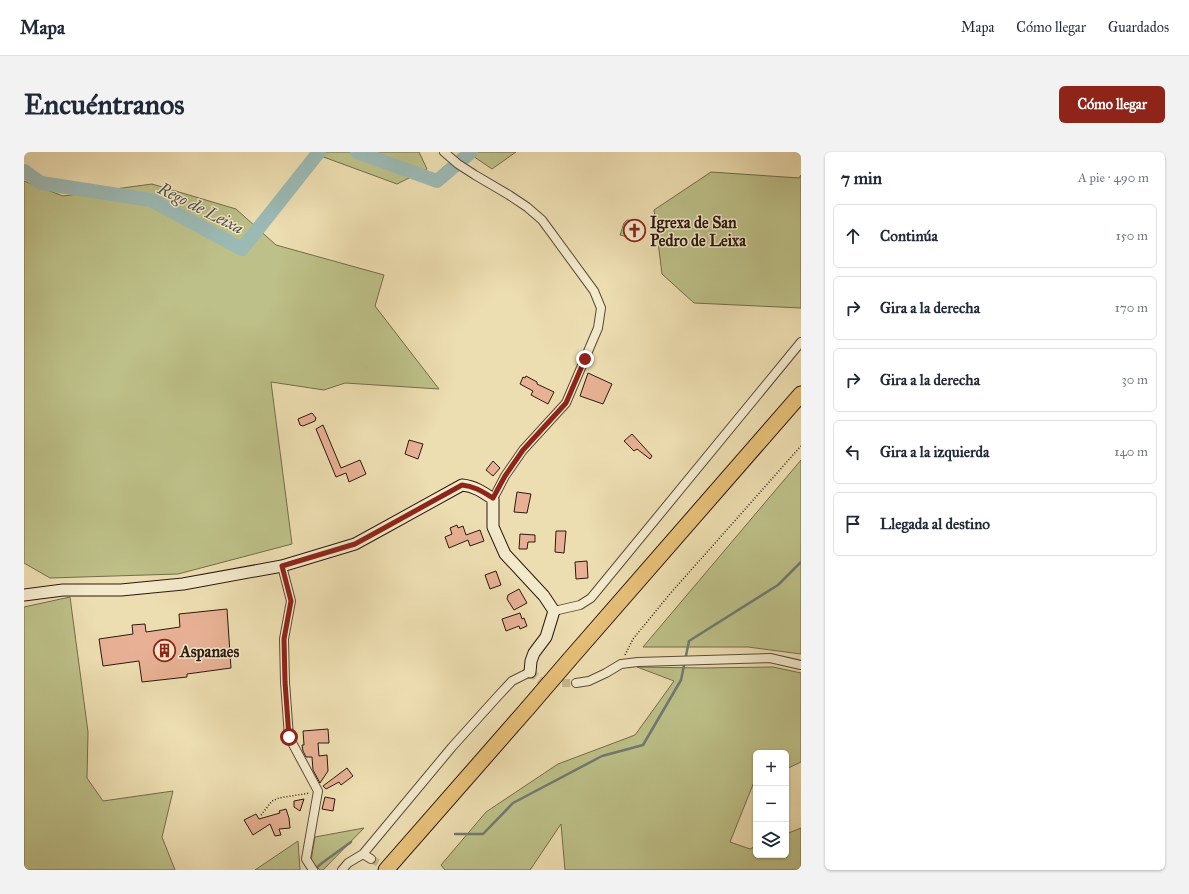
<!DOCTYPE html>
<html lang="es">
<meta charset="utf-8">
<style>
body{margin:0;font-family:"IM FELL Great Primer",serif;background:#f2f2f3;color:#1f2937}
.controls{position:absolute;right:12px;bottom:12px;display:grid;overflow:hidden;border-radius:6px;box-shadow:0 1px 3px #0004}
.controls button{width:36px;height:36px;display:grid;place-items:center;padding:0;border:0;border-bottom:1px solid #e0e1e3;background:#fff;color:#1f2937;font:20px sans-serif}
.stop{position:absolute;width:12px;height:12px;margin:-9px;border:3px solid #8f2418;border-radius:50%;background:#fff}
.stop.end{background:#8f2418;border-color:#fff;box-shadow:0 1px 4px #0008}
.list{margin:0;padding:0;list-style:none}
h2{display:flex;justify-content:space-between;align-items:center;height:52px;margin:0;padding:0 16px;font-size:17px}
h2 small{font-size:13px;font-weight:400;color:#747a83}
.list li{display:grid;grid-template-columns:26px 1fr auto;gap:12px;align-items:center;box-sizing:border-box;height:64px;margin:0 8px 8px;padding:0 8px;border:1px solid #e0e1e3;border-radius:6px}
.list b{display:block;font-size:15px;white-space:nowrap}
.list em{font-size:13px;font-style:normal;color:#747a83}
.icon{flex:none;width:22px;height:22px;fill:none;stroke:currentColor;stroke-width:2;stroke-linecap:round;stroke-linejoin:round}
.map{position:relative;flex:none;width:777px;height:718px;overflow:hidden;border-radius:6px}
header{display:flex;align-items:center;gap:24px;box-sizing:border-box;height:56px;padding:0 20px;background:#fff;border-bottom:1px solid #e0e1e3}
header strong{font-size:19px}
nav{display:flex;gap:22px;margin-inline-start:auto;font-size:14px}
.intro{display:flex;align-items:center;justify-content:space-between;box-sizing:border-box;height:96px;padding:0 24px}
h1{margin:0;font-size:28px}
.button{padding:10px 18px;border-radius:6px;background:#8f2418;color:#fff;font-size:14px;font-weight:700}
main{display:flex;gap:24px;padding:0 24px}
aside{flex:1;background:#fff;border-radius:6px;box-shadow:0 1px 3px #0004}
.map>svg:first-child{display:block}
.green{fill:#bdc088;stroke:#746c4c}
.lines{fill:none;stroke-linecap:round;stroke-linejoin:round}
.stream{stroke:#6f7973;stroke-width:2.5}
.river{stroke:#9cbab5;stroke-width:14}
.building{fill:#e8b195;stroke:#2c180f}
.street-tunnel{stroke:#c6b691;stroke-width:8;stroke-dasharray:8 4;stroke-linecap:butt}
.street-casing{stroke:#5c4a38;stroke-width:10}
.secondary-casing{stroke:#2c180f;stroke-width:13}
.highway-casing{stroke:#2c180f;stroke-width:17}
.path{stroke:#2c180f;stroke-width:1.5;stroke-dasharray:1 2;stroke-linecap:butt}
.street{stroke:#f3eacc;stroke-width:8}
.secondary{stroke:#f3eacc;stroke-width:11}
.highway{stroke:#e6bf78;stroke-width:15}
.highway-bridge-casing{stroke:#2c180f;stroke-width:17;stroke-linecap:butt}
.highway-bridge{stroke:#e6bf78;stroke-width:15}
.route{stroke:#8f2418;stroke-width:5}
.labels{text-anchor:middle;stroke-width:3;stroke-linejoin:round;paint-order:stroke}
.poi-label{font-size:16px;font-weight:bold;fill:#2c180f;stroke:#f3eacc;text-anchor:start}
.water-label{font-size:17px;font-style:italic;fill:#535149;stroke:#f3eacc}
</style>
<header>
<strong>Mapa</strong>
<nav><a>Mapa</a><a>Cómo llegar</a><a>Guardados</a></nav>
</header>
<div class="intro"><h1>Encuéntranos</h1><a class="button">Cómo llegar</a></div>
<main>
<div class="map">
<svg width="777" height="718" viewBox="0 0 777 718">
<rect width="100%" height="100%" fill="#eddeb1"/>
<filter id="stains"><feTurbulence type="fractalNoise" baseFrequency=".005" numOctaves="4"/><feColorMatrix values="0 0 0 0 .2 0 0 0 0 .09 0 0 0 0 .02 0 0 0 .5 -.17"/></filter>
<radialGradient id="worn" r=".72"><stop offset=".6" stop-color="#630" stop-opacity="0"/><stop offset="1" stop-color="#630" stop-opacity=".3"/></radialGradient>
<path class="green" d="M 286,0 L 395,0 L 403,17 L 373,32 Z
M 443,0 L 492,0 L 468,17 Z
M 687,20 L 775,26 L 777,23 L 777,156 L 670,151 L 638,122 L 630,58 Z
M 0,29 L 39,44 L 128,32 L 212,57 L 252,93 L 360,123 L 351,154 L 415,237 L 321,231 L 300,238 L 247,230 L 268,392 L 154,422 L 26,426 L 0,411 Z
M 603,68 L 610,69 L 608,74 L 607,74 L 604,85 L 596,83 L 600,71 Z
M 777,308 L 777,502 L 724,495 L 619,495 Z
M 46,445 L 64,580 L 63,626 L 79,649 L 149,639 L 138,685 L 151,718 L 0,718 L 0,455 Z
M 613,515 L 678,516 L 749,515 L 777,521 L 777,610 L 762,617 L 762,601 L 732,601 L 732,629 L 730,630 L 706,690 L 726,697 L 732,694 L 732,703 L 762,703 L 762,682 L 777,676 L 777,718 L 541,718 L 537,672 L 506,718 L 421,718 L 417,713 L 462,660 L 534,612 L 611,583 L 650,529 Z
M 340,676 L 299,718 L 296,718 L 287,709 L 291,685 Z
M 274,689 L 276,718 L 231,718 Z"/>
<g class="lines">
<path class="stream" d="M 431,682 L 459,682 L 489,651 L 578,604 L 619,593 L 657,528 L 665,489 L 754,433 L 777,410
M 290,718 L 298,711 L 327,690"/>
<path class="river" d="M 333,0 L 413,29 L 447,0
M 0,19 L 17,31 L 127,48 L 218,97 L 295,0"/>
</g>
<path class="building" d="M 610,69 L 616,71 L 615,76 L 616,76 L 614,85 L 605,82 L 607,74 L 608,74 Z
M 564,221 L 588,232 L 579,252 L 556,244 Z
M 502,224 L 513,230 L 513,232 L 530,240 L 524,252 L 507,243 L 509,239 L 496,232 L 499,225 L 501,226 Z
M 288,261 L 292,266 L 291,269 L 279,274 L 276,273 L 274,267 Z
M 299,273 L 317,316 L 336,308 L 342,322 L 325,330 L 322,321 L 312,325 L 292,277 Z
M 608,282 L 628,304 L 626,307 L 613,297 L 610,299 L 600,289 Z
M 385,288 L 399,292 L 394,307 L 381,302 Z
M 469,309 L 476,316 L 469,324 L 462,318 Z
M 493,340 L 507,342 L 503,361 L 490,360 Z
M 433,373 L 434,376 L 439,374 L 442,383 L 456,378 L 460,389 L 446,394 L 444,388 L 425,396 L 421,385 L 428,382 L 426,376 Z
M 532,379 L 542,379 L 540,401 L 531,400 Z
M 496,382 L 511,383 L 511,390 L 504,390 L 503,397 L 495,397 Z
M 563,409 L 564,426 L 552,427 L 551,410 Z
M 472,419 L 477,433 L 466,437 L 461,423 Z
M 495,437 L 503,451 L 490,458 L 483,447 L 484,443 Z
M 203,457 L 207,516 L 163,522 L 163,525 L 118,530 L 115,509 L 79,514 L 75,487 L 109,482 L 108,473 L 121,472 L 122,480 L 156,475 L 155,462 Z
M 496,461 L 498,467 L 500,466 L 503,474 L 496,477 L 495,474 L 482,479 L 478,467 Z
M 304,577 L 305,591 L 294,591 L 295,604 L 303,603 L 304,619 L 296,631 L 289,618 L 288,605 L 282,605 L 279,599 L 278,593 L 280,593 L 279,579 Z
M 323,616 L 329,624 L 317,633 L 315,630 L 302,637 L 299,634 Z
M 301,645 L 311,647 L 309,659 L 298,657 Z
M 280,647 L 276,659 L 270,655 L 270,649 Z
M 262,657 L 265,666 L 266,676 L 255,677 L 257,683 L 251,684 L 246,672 L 229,683 L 220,668 L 232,662 L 235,667 L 256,661 L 255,659 Z"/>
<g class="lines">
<path class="street-tunnel" d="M 506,520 L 520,531 L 552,531
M 347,707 L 366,717"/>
<defs>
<path id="street" d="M 420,0 L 434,12 L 451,23 L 485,43 L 503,55 L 518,68 L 570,139 L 577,156 L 574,176 L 542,251 L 499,298 L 481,324 L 469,347
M 258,414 L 267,449 L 260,487 L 261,530 L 265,585 L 294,639 L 282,707 L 289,718
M 530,459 L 556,453 L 567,446 L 777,190
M 552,531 L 565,529 L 582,521 L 597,512 L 614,510 L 746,506 L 777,513
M 347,707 L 339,702 L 428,595 L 474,544 L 488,529 L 506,520
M 318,718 L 324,711 L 339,702"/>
<path id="secondary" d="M 0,443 L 39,438 L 97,438 L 159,432 L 258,414 L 331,392 L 362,375 L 438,333 C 450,334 459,340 469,347 L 469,375 L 481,402 L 520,444 L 530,459 L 522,485 L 510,501 L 507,509 L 506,520"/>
<path id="highway" d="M 546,507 L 777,242
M 362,718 L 503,557"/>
</defs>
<use href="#street" class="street-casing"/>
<use href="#secondary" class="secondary-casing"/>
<use href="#highway" class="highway-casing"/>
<path class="path" d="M 601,503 L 609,487 L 645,443 L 777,294
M 237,663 L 248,649 L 255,646 L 286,641"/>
<use href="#street" class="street"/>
<use href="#secondary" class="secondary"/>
<use href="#highway" class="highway"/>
<defs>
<path id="highway-bridge" d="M 503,557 L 546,507"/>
</defs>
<use href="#highway-bridge" class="highway-bridge-casing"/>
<use href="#highway-bridge" class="highway-bridge"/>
</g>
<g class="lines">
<path class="route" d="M 265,585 L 261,530 L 260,487 L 267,449 L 258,414 L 331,392 L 362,375 L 438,333 C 450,334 459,340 469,346 L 481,324 L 499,298 L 542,251 L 561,207"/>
</g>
<defs>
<symbol id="church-ring" viewBox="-11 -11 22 22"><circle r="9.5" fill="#f3eacc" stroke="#8f2418" stroke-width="1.5"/><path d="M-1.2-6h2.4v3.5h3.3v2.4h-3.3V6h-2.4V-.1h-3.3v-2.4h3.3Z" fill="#8f2418"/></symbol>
<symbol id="building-ring" viewBox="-11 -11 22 22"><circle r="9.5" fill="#f3eacc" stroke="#8f2418" stroke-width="1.5"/><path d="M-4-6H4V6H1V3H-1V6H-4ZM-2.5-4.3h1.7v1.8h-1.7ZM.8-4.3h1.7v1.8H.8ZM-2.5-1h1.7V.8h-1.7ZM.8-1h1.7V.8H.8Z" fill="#8f2418"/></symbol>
</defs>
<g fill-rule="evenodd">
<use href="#church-ring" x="598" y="66" width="25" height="25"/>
<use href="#building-ring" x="128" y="486" width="25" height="25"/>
</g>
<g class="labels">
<g class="poi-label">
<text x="626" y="76">Igrexa de San<tspan x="626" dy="18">Pedro de Leixa</tspan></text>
<text x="156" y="505">Aspanaes</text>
</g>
<g class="water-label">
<text transform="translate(177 56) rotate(27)" y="6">Rego de Leixa</text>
</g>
</g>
<rect width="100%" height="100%" filter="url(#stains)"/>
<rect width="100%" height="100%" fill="url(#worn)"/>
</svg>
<div class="controls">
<button>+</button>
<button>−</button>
<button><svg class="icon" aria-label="layers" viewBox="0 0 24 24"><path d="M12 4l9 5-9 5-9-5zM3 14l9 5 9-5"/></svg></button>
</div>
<div class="stop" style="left:265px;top:585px"></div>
<div class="stop end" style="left:561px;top:207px"></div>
</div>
<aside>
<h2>7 min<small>A pie · 490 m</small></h2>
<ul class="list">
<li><svg class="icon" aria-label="ahead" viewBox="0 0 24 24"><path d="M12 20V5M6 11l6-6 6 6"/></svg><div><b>Continúa</b></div><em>150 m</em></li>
<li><svg class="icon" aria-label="right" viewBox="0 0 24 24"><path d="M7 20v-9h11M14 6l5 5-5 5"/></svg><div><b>Gira a la derecha</b></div><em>170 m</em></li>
<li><svg class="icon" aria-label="right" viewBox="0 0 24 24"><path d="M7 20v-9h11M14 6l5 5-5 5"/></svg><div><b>Gira a la derecha</b></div><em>30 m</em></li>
<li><svg class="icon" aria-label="left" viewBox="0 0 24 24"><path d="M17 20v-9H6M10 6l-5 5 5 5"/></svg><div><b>Gira a la izquierda</b></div><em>140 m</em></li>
<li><svg class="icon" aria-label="arrive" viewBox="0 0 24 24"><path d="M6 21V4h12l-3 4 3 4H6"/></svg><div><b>Llegada al destino</b></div></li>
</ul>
</aside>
</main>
